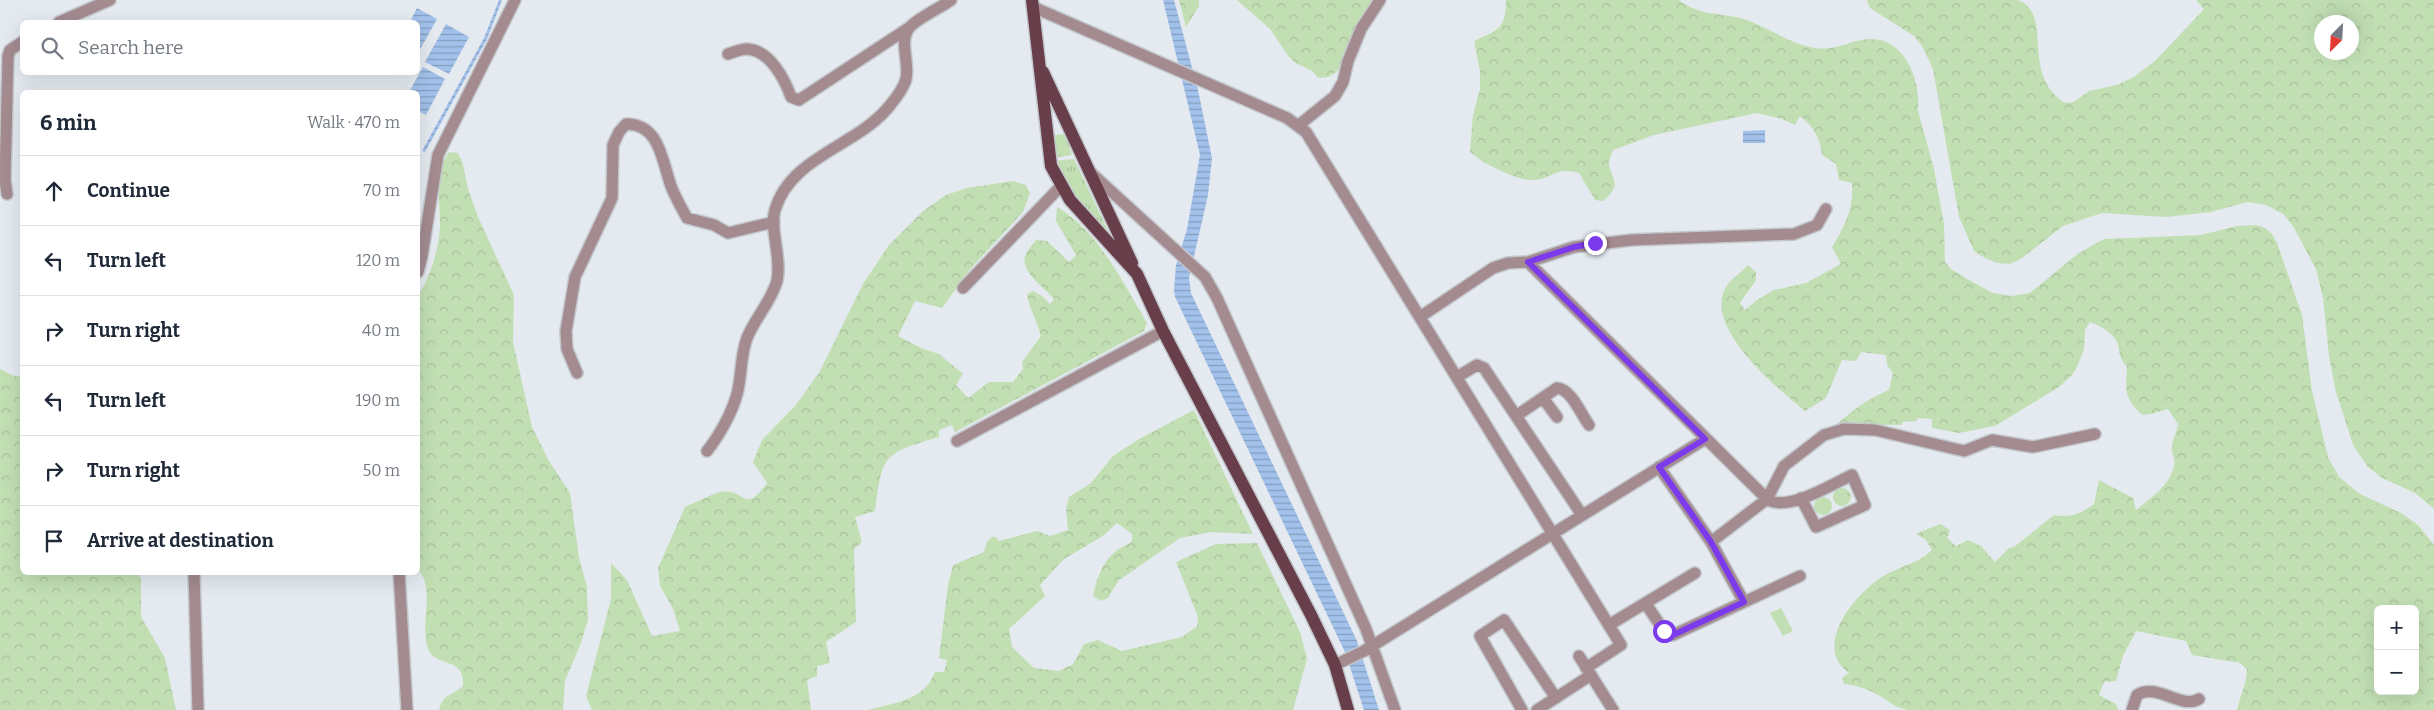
<!DOCTYPE html>
<meta charset="utf-8">
<style>
body{margin:0;font-family:Bitter,serif;background:#f6f6f7;color:#1f2937}
.controls{position:absolute;right:15px;bottom:15px;display:grid;overflow:hidden;border-radius:8px;box-shadow:0 5px 20px #0002}
.controls button{width:45px;height:45px;display:grid;place-items:center;padding:0;border:0;border-bottom:1px solid #e0e1e3;background:#fff;color:#1f2937;font:25px sans-serif}
.compass{position:absolute;left:2314px;top:15px;width:45px;height:45px;border-radius:50%;background:#fff;box-shadow:0 5px 20px #0002;rotate:204deg}
.stop{position:absolute;width:15px;height:15px;margin:-11px;border:4px solid #7c3aed;border-radius:50%;background:#fff}
.stop.end{background:#7c3aed;border-color:#fff;box-shadow:0 1px 5px #0008}
.list{margin:0;padding:0;list-style:none}
h2{display:flex;justify-content:space-between;align-items:center;height:65px;margin:0;padding:0 20px;font-size:21px}
h2 small{font-size:16px;font-weight:400;color:#747a83}
.list li{display:grid;grid-template-columns:32px 1fr auto;gap:15px;align-items:center;box-sizing:border-box;height:70px;padding:0 20px;border-top:1px solid #e0e1e3}
.list b{display:block;font-size:19px;white-space:nowrap}
.list em{font-size:16px;font-style:normal;color:#747a83}
.icon{flex:none;width:28px;height:28px;fill:none;stroke:currentColor;stroke-width:2;stroke-linecap:round;stroke-linejoin:round}
.map{position:relative;flex:none;width:2434px;height:710px;overflow:hidden}
.search{position:absolute;background:#fff;box-shadow:0 5px 20px #0002;left:20px;top:20px;width:400px;height:55px;display:flex;align-items:center;gap:12px;box-sizing:border-box;padding:0 18px;border-radius:8px;color:#747a83;font-size:19px}
.panel{position:absolute;background:#fff;box-shadow:0 5px 20px #0002;left:20px;top:90px;width:400px;height:485px;border-radius:8px}
.map>svg:first-child{display:block}
.grass{fill:url(#grass-tufts)}
.forest{fill:url(#forest-crowns);fill-rule:evenodd}
.green{fill:#c2dfb4}
.water{fill:url(#water-rules)}
.lines{fill:none;stroke-linecap:round;stroke-linejoin:round}
.minor-casing{stroke:#c3c8cd;stroke-width:14}
.major-casing{stroke:#c3c8cd;stroke-width:15}
.minor{stroke:#a38b90;stroke-width:11}
.major{stroke:#673e49;stroke-width:12}
.route{stroke:#7c3aed;stroke-width:6}
</style>
<div class="map">
<svg width="2434" height="710" viewBox="0 0 2434 710">
<defs>
<pattern id="grass-tufts" width="24" height="20" patternUnits="userSpaceOnUse" patternTransform="scale(1.25)"><rect width="24" height="20" fill="#c2dfb4"/><path d="M3 7l-1-3M5 7V3M7 7l1-3M15 17l-1-3M17 17v-4M19 17l1-3" fill="none" stroke="#a7c09b"/></pattern>
<pattern id="forest-crowns" width="20" height="18" patternUnits="userSpaceOnUse" patternTransform="scale(1.25)"><rect width="20" height="18" fill="#c2dfb4"/><path d="M2 6a3 3 0 1 1 6 0M12 15a3 3 0 1 1 6 0" fill="none" stroke="#a7c09b"/></pattern>
<pattern id="water-rules" width="6" height="5" patternUnits="userSpaceOnUse" patternTransform="scale(1.25)"><rect width="6" height="5" fill="#a2c1eb"/><path d="M0 2.5h6" fill="none" stroke="#849dbf"/></pattern>
</defs>
<rect width="100%" height="100%" fill="#e4eaef"/>
<path class="grass" d="M 1065,134 L 1072,155 L 1053,158 L 1052,135 Z
M 1073,159 L 1074,159 L 1109,233 L 1107,233 L 1074,196 L 1054,161 Z
M1833 497a9 9 0 1 1 18 0a9 9 0 1 1-18 0Z
M1814 506a9 9 0 1 1 18 0a9 9 0 1 1-18 0Z"/>
<path class="forest" d="M 1179,0 L 1199,0 L 1199,6 L 1186,27 Z
M 1237,0 L 1373,0 L 1341,67 C 1334,75 1329,78 1318,78 L 1312,71 L 1296,63 L 1289,57 L 1270,29 Z
M 1506,0 L 1679,0 C 1697,14 1714,13 1736,17 C 1764,23 1787,44 1815,48 C 1834,52 1852,39 1871,39 C 1906,39 1921,82 1918,111 L 1934,169 L 1944,224 L 1945,262 L 1951,269 L 1967,279 L 1993,293 L 2011,296 L 2030,293 L 2079,253 L 2104,239 L 2201,235 L 2237,226 L 2256,225 L 2265,228 L 2272,234 L 2277,243 L 2302,315 L 2312,391 L 2328,457 L 2339,477 L 2360,494 L 2401,513 L 2418,525 L 2434,545 L 2434,710 L 2237,710 C 2240,696 2247,682 2247,669 L 2240,663 L 2192,655 L 2186,641 L 2136,631 L 2123,656 L 2116,681 L 2104,682 L 2099,695 L 2116,704 L 2118,710 L 1907,710 C 1903,708 1896,707 1892,704 C 1878,694 1862,685 1844,684 L 1842,678 L 1849,673 C 1845,669 1839,665 1837,659 C 1824,630 1862,588 1885,575 C 1901,566 1919,563 1932,550 L 1926,540 L 1916,534 L 1940,524 L 1950,530 L 1947,538 L 1956,546 L 1968,540 L 1981,546 L 1995,562 L 2009,548 L 2014,547 L 2054,515 C 2071,518 2080,514 2094,504 L 2099,480 L 2133,498 L 2136,510 C 2151,498 2170,485 2174,466 C 2176,459 2173,457 2172,451 C 2171,442 2177,432 2178,424 L 2168,409 L 2151,414 L 2142,415 C 2123,396 2126,391 2127,367 C 2120,359 2120,355 2118,345 C 2116,334 2099,325 2090,322 L 2085,330 L 2084,349 L 2077,367 L 2072,375 L 2059,387 L 1995,426 L 1959,433 L 1932,428 L 1932,419 L 1918,418 L 1916,421 L 1903,422 L 1902,425 L 1837,424 C 1853,410 1869,398 1889,390 L 1893,373 L 1887,365 L 1886,355 L 1861,352 L 1856,361 L 1842,360 L 1826,398 L 1805,411 C 1778,389 1702,327 1726,287 C 1731,279 1742,272 1748,265 L 1756,272 L 1756,280 L 1740,303 L 1745,310 L 1757,300 L 1774,290 L 1806,283 L 1841,264 L 1832,247 C 1845,226 1854,208 1852,183 L 1839,180 L 1836,164 L 1822,155 C 1820,138 1814,127 1800,116 L 1795,125 L 1782,119 L 1757,113 L 1654,135 L 1613,150 C 1612,154 1608,161 1609,165 C 1614,184 1621,185 1603,201 L 1595,200 L 1579,173 C 1555,166 1552,179 1534,180 C 1517,181 1482,163 1470,152 L 1473,115 L 1480,89 L 1480,71 L 1474,41 C 1498,30 1506,29 1506,0 ZM 2378,609 L 2415,609 L 2415,691 L 2378,691 Z
M 1867,0 L 2018,0 C 2055,15 2019,73 2065,103 L 2074,102 L 2089,91 L 2117,85 L 2134,77 L 2156,60 L 2204,9 L 2196,0 L 2434,0 L 2434,509 L 2415,493 L 2382,478 L 2368,467 L 2353,445 L 2336,392 L 2329,357 L 2323,298 L 2316,269 L 2293,226 L 2283,214 L 2266,205 L 2247,202 L 2211,212 L 2166,217 L 2102,213 L 2063,226 L 2022,258 L 2010,264 L 1997,263 L 1985,258 L 1974,251 L 1959,217 L 1933,69 L 1922,46 L 1914,36 L 1870,8 ZM 2322,22 L 2352,22 L 2352,52 L 2322,52 Z
M 449,152 L 458,153 L 462,161 L 468,189 L 478,217 L 514,295 L 513,342 L 532,427 L 549,461 L 570,493 L 579,558 L 587,587 L 588,620 L 581,643 L 565,681 L 563,710 L 439,710 C 444,692 451,697 463,686 C 465,656 436,668 428,649 C 419,624 436,590 418,569 L 418,295 C 431,277 439,248 440,225 C 440,200 433,174 449,152 Z
M 1013,181 L 1026,185 L 1030,193 L 1023,212 L 971,268 L 942,308 L 915,301 L 898,336 L 921,348 L 939,354 L 963,374 L 956,385 L 968,398 L 989,382 L 1013,382 L 1023,369 L 1022,362 L 1041,336 C 1037,321 1029,308 1027,294 L 1033,291 L 1042,296 L 1050,304 L 1054,299 C 1045,288 1021,273 1025,257 C 1026,252 1032,245 1036,240 L 1047,241 L 1069,262 L 1076,255 L 1056,221 L 1057,207 C 1098,231 1123,282 1147,323 L 1144,331 L 955,432 L 952,425 L 939,430 L 939,437 C 882,454 883,454 875,511 L 855,517 L 862,542 L 854,549 L 856,622 L 826,642 L 830,663 L 817,666 L 817,676 L 807,680 L 811,710 L 592,710 L 586,696 L 611,599 L 611,563 L 627,580 L 652,636 L 680,631 L 673,609 L 660,586 L 658,568 L 685,507 C 692,504 716,492 721,492 C 746,488 743,516 767,483 L 753,462 L 762,440 L 795,406 L 819,373 L 863,284 L 889,245 L 923,211 L 946,195 L 967,188 Z
M 0,369 L 14,376 L 22,376 L 22,572 L 138,573 L 141,580 L 141,617 L 165,658 L 176,710 L 0,710 Z
M 1194,410 L 1253,534 L 1212,532 L 1180,538 L 1118,581 L 1108,598 L 1101,601 L 1093,596 C 1096,581 1102,562 1115,552 C 1120,547 1127,546 1132,541 L 1132,534 L 1117,523 L 1103,536 L 1064,559 L 1040,585 L 1045,596 L 1009,629 L 1012,647 L 1034,668 L 1059,671 L 1073,664 L 1084,644 L 1098,640 L 1122,651 L 1182,637 L 1197,626 L 1198,617 L 1176,562 L 1216,544 L 1257,543 L 1300,632 L 1307,659 L 1293,710 L 868,710 C 895,702 923,702 935,672 L 944,672 L 947,660 L 939,658 L 948,585 L 953,565 L 984,552 L 987,542 L 992,537 L 996,537 L 999,541 L 1037,531 L 1050,536 L 1068,530 L 1066,510 L 1069,497 L 1091,483 L 1113,456 L 1139,439 Z"/>
<path class="green" d="M 1781,608 L 1793,631 L 1783,636 L 1770,613 Z"/>
<path class="water" d="M 499,0 L 502,0 L 487,39 L 425,152 L 422,151 L 484,38 Z
M 1163,0 L 1174,0 L 1198,90 L 1212,158 L 1208,195 L 1189,278 L 1191,293 L 1357,641 L 1379,710 L 1364,710 L 1345,652 L 1175,297 L 1174,290 L 1176,265 L 1187,229 L 1200,155 Z
M 417,8 L 437,19 L 418,53 L 418,22 L 410,22 Z
M 446,24 L 469,37 L 449,74 L 425,62 Z
M 423,67 L 445,79 L 426,115 L 418,111 L 418,92 L 409,92 Z
M 1765,130 L 1765,143 L 1743,143 L 1743,131 Z"/>
<g class="lines">
<defs>
<path id="minor" d="M 1033,7 L 1287,118 L 1306,132 L 1621,645 L 1586,668
M 59,22 L 110,0
M 728,54 C 734,52 741,49 747,49 C 770,50 785,80 791,97 L 799,100 L 910,27
M 1299,125 L 1335,96 L 1343,82 L 1348,61 L 1361,29 L 1380,0
M 1090,172 L 1205,277 L 1217,298 L 1366,629 L 1395,710
M 7,194 L 5,180 L 8,56 L 10,50 L 22,42
M 1528,262 L 1767,499 C 1787,513 1832,484 1852,475 L 1865,505 L 1816,527 L 1801,498
M 418,272 L 422,256 L 438,155 L 515,0
M 963,288 L 1061,186
M 1420,317 L 1493,268 L 1508,263 L 1528,262 L 1574,247 L 1631,240 L 1794,234 L 1817,225 L 1826,209
M 577,373 L 567,349 L 566,331 L 575,277 L 612,198 L 613,145 L 619,132 L 626,124 C 660,124 662,161 671,186 C 675,197 681,207 687,218 L 714,225 L 728,233 L 774,222
M 1457,377 L 1477,365 L 1484,368 L 1582,515
M 1543,398 L 1557,417
M 1516,416 L 1557,388 C 1571,389 1581,414 1589,425
M 957,441 L 1163,331
M 707,451 C 719,436 732,413 737,394 C 742,376 740,357 747,338 C 755,318 771,302 777,281 C 782,257 769,227 775,210 C 790,158 853,147 886,110 C 893,102 903,90 906,79 C 910,62 898,41 910,27 C 918,18 940,8 951,0
M 1659,467 L 1711,542 L 1744,602
M 1711,542 L 1767,499 L 1784,466 L 1824,435 L 1844,429 L 1875,430 L 1964,451 L 1992,440 L 2033,447 L 2095,434
M 194,572 L 198,710
M 399,572 L 407,710
M 1646,604 L 1664,631 L 1673,635 L 1800,576
M 1609,625 L 1695,573
M 1579,656 L 1613,710
M 1335,665 L 1364,651 L 1705,439
M 1522,710 L 1480,636 L 1504,620 L 1556,698
M 1537,710 L 1591,675
M 2132,710 L 2137,695 C 2157,682 2181,710 2199,699"/>
<path id="major" d="M 1032,0 L 1051,166 L 1070,200 L 1137,274 L 1163,331 L 1311,615 L 1335,665 L 1348,710
M 1043,72 L 1132,263"/>
</defs>
<use href="#minor" class="minor-casing"/>
<use href="#major" class="major-casing"/>
<use href="#minor" class="minor"/>
<use href="#major" class="major"/>
</g>
<g class="lines">
<path class="route" d="M 1595,243 L 1574,247 L 1528,262 L 1705,439 L 1659,467 L 1711,542 L 1744,602 L 1673,635 L 1664,631"/>
</g>
</svg>
<div class="controls">
<button>+</button>
<button>−</button>
</div>
<svg class="compass" viewBox="-18 -18 36 36"><path d="M0-13l5 13h-10z" fill="#e53935"/><path d="M0 13l5-13h-10z" fill="#747a83"/></svg>
<div class="stop" style="left:1664px;top:631px"></div>
<div class="stop end" style="left:1595px;top:243px"></div>
<div class="search"><svg class="icon" aria-label="search" viewBox="0 0 24 24"><circle cx="10" cy="10" r="6"/><path d="M15 15l6 6"/></svg>Search here</div>
<section class="panel">
<h2>6 min<small>Walk · 470 m</small></h2>
<ul class="list">
<li><svg class="icon" aria-label="ahead" viewBox="0 0 24 24"><path d="M12 20V5M6 11l6-6 6 6"/></svg><div><b>Continue</b></div><em>70 m</em></li>
<li><svg class="icon" aria-label="left" viewBox="0 0 24 24"><path d="M17 20v-9H6M10 6l-5 5 5 5"/></svg><div><b>Turn left</b></div><em>120 m</em></li>
<li><svg class="icon" aria-label="right" viewBox="0 0 24 24"><path d="M7 20v-9h11M14 6l5 5-5 5"/></svg><div><b>Turn right</b></div><em>40 m</em></li>
<li><svg class="icon" aria-label="left" viewBox="0 0 24 24"><path d="M17 20v-9H6M10 6l-5 5 5 5"/></svg><div><b>Turn left</b></div><em>190 m</em></li>
<li><svg class="icon" aria-label="right" viewBox="0 0 24 24"><path d="M7 20v-9h11M14 6l5 5-5 5"/></svg><div><b>Turn right</b></div><em>50 m</em></li>
<li><svg class="icon" aria-label="arrive" viewBox="0 0 24 24"><path d="M6 21V4h12l-3 4 3 4H6"/></svg><div><b>Arrive at destination</b></div></li>
</ul>
</section>
</div>
